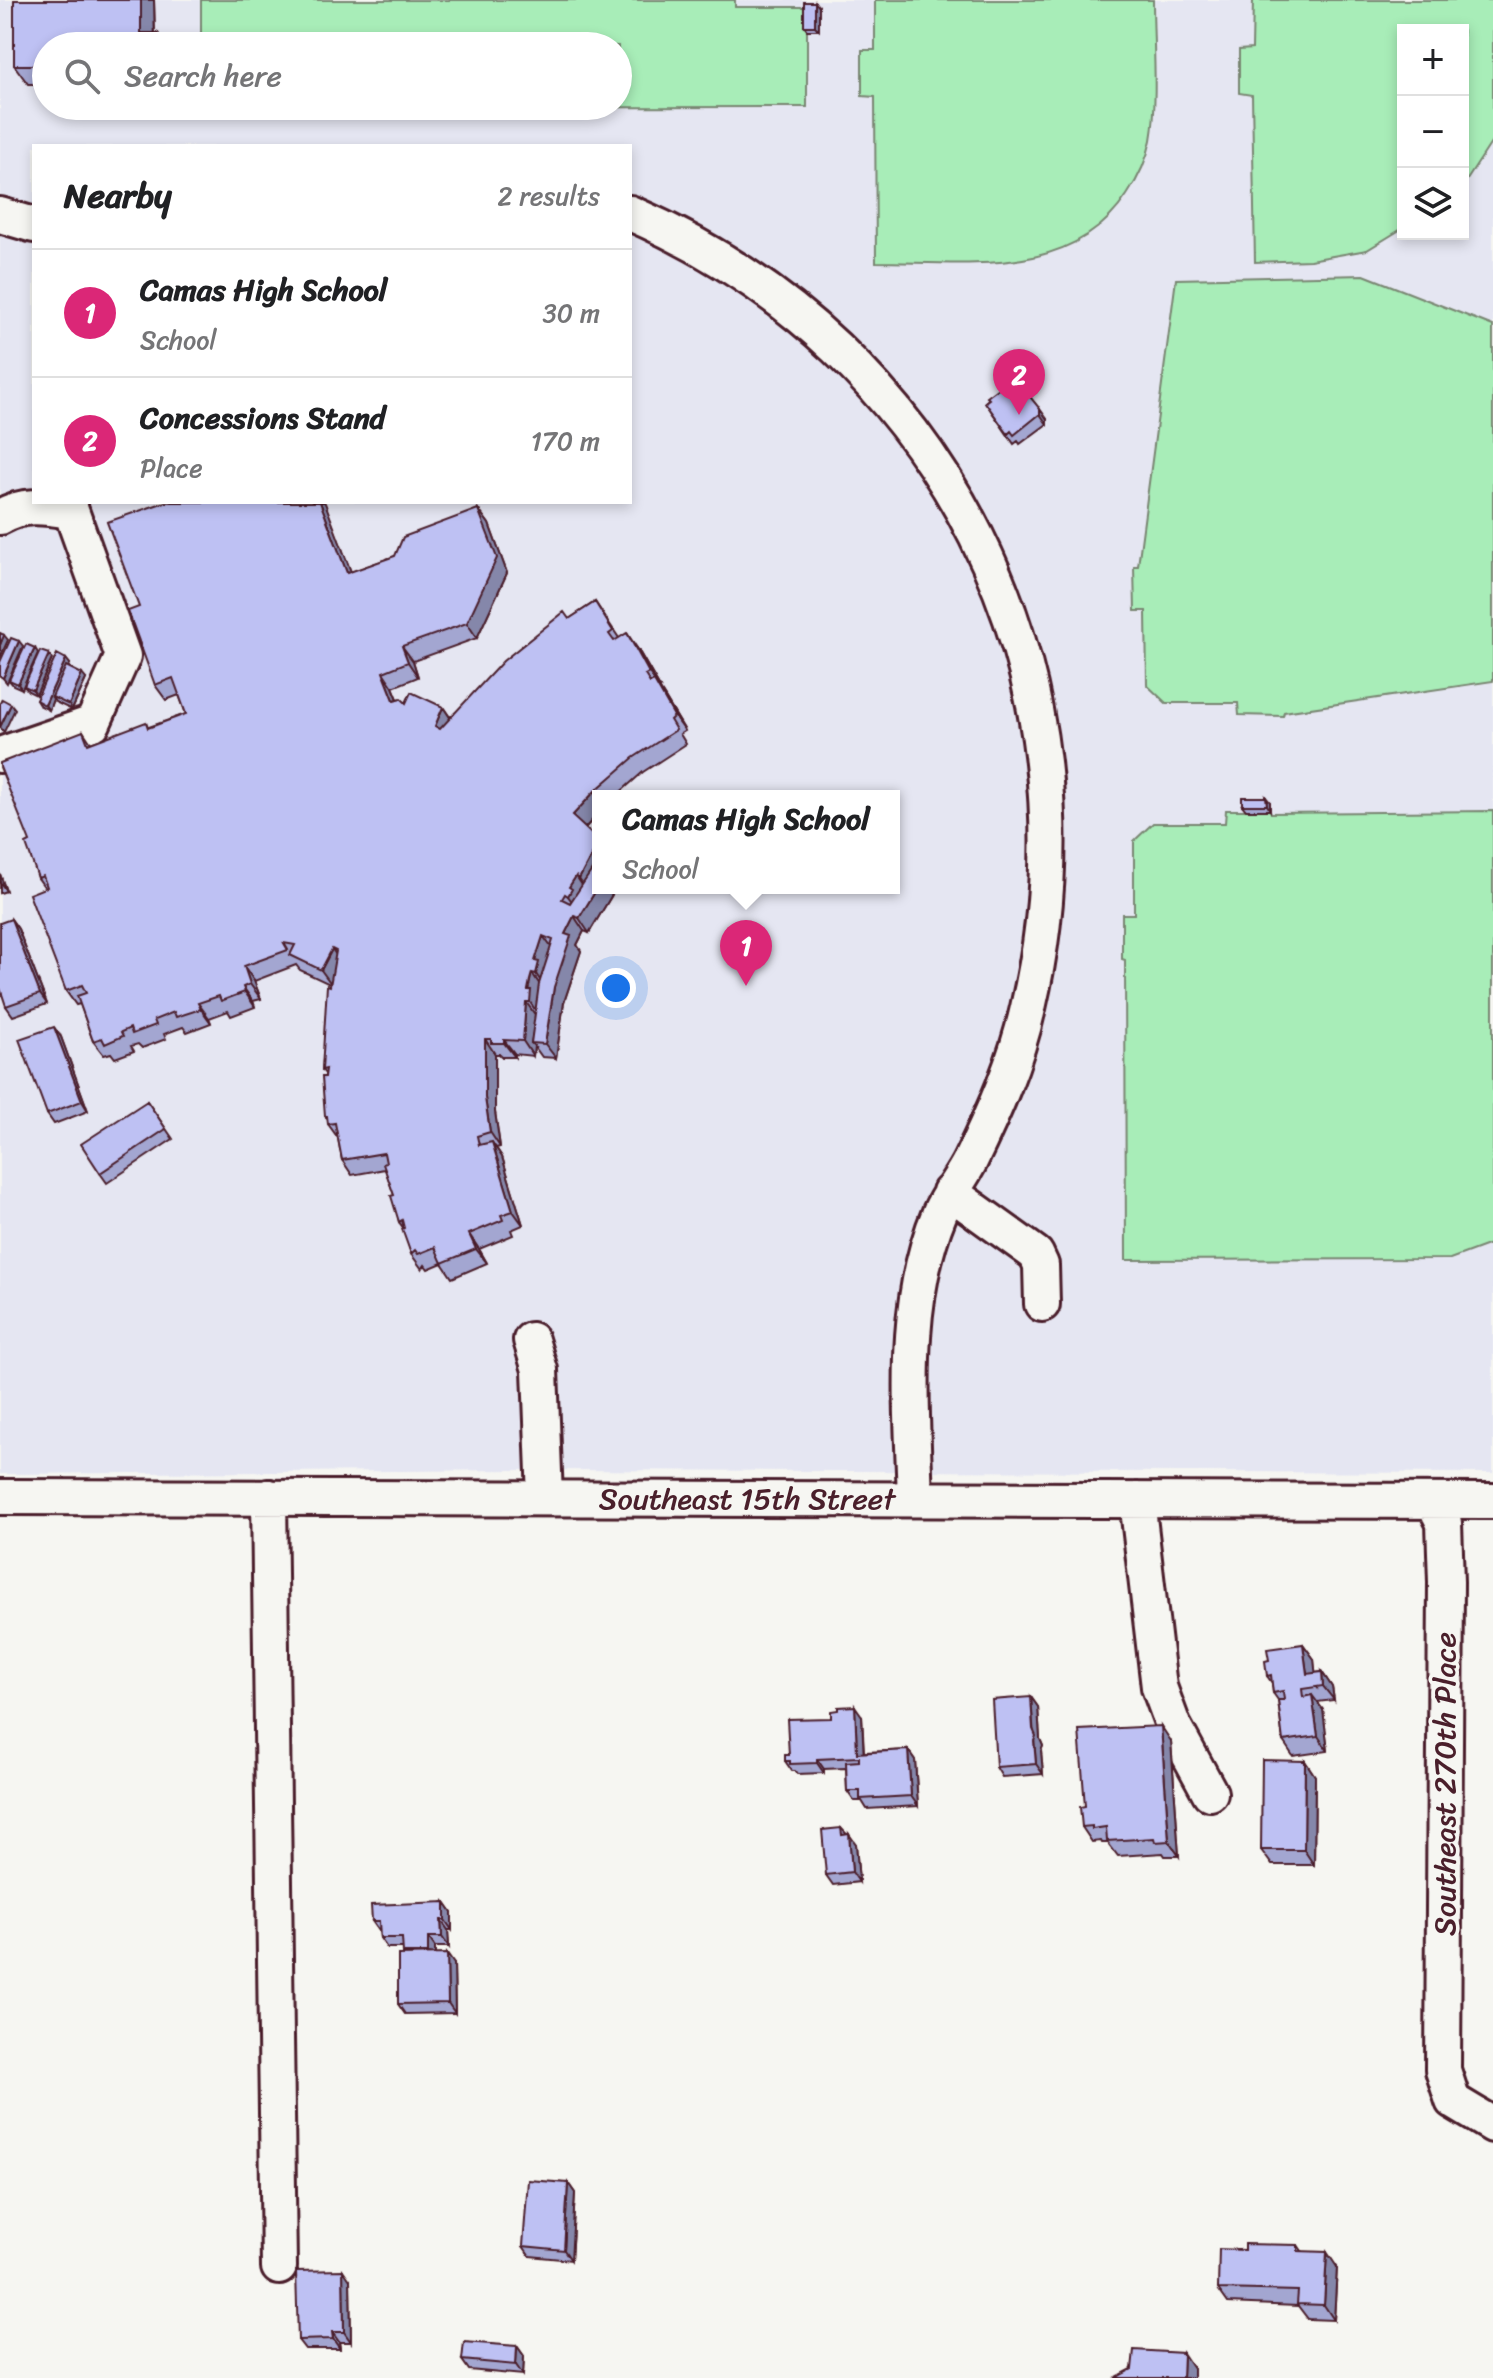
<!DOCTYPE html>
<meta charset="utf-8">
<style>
body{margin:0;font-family:Sriracha,sans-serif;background:#f2f2f2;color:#202124}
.controls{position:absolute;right:24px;top:24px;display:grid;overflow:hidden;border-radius:0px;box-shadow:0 4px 12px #0003}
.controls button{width:72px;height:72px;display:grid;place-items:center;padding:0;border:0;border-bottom:2px solid #e0e0e0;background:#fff;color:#202124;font:40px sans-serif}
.you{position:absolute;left:616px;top:988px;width:28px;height:28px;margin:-20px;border:6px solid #fff;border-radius:50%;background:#1a73e8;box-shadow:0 0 0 12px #1a73e833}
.badge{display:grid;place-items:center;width:52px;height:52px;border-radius:50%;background:#db2777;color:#fff;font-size:26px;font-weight:700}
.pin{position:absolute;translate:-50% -66px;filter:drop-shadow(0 2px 4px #0008)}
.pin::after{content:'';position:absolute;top:42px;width:28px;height:24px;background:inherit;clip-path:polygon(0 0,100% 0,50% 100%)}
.popup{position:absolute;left:592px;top:790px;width:308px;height:104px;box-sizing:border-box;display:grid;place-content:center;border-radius:0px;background:#fff;filter:drop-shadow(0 2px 6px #0005);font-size:26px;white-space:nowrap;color:#757577}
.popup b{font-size:30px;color:#202124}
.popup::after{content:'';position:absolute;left:50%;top:100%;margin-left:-16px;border:16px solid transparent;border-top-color:#fff}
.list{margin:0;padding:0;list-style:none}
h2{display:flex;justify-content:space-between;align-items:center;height:104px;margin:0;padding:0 32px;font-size:34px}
h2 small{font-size:26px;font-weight:400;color:#757577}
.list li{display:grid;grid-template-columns:52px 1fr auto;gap:24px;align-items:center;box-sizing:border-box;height:128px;padding:0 32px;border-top:2px solid #e0e0e0}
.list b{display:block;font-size:30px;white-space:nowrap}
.list p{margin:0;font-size:26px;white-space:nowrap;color:#757577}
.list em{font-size:26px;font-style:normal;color:#757577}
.icon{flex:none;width:44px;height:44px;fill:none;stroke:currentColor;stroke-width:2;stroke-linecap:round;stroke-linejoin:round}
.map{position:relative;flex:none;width:1493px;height:2378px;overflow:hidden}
.search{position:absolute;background:#fff;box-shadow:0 4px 12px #0003;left:32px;top:32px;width:600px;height:88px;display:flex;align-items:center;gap:20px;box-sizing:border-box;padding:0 28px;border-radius:44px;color:#757577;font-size:30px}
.panel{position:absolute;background:#fff;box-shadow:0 4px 12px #0003;left:32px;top:144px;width:600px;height:360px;border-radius:0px}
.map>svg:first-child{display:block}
.built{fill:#e5e6f2;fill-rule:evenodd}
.green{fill:#a8edb8;stroke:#798672;stroke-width:2}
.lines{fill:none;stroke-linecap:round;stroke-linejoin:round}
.minor-casing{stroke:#4a1f2b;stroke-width:40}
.minor{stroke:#f6f6f2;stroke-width:34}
.wall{fill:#a3a6d1;stroke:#4a1f2b;stroke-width:2}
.shaded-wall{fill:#8587aa;stroke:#4a1f2b;stroke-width:2}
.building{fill:#bec1f3;stroke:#4a1f2b;stroke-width:2}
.labels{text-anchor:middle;stroke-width:7;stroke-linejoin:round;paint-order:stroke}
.street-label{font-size:30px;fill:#4a1f2b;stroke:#f6f6f2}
</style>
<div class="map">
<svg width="1493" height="2378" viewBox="0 0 1493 2378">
<rect width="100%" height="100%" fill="#f6f6f2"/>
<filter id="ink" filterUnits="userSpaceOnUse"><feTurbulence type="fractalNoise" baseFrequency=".0125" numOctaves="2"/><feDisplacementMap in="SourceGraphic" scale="16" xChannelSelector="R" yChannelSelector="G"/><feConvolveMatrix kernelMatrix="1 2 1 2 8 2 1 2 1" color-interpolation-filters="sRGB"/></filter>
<g filter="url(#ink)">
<path class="built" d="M 0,0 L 1493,0 L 1493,1473 L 528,1470 L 0,1474 ZM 1403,30 L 1463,30 L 1463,234 L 1403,234 ZM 46,46 L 618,46 L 618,106 L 46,106 ZM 34,146 L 630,146 L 630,502 L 34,502 ZM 598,796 L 894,796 L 894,888 L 598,888 Z"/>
<path class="green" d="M 201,0 L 735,0 L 735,7 L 807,7 L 807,107 L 201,108 L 618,106 L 618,46 L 201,46 Z
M 875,0 L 1153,0 C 1153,41 1158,101 1151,140 C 1147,160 1138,179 1127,195 C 1072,280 964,262 876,262 L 875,97 L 862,96 L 862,50 L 875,50 Z
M 1253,0 L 1493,0 L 1493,140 L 1463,186 L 1463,30 L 1403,30 L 1403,228 L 1367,250 L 1310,260 L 1255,262 L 1252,95 L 1239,93 L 1239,50 L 1252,49 Z
M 1364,275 L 1493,326 L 1493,681 L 1284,712 L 1283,716 L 1239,715 L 1238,703 L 1166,703 L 1147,685 L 1146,611 L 1135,611 L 1134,566 L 1138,566 L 1176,279 Z
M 1226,810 L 1270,810 L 1271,813 L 1493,811 L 1493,1243 L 1450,1259 L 1126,1260 L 1125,960 L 1122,959 L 1122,914 L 1134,914 L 1134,841 L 1153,823 L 1225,823 Z"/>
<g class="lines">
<defs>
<path id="minor" d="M 630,213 C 945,349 1106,675 1028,1008 C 1016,1062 994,1112 970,1161 C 961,1179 948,1194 940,1212 C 902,1303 912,1403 915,1499
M 0,215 L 34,225
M 0,517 C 24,503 45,507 71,511
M 0,755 L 93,723 L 123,656 L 71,511
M 950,1192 L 1036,1254 L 1041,1265 L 1042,1304
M 531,1340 L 540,1370 L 545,1498
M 0,1497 L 1493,1501
M 269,1497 L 279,2267
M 1137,1500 L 1159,1687 L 1173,1725 L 1210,1793
M 1433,1501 L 1444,1523 L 1446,1582 L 1443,2070 L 1453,2101 L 1493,2125"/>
</defs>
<use href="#minor" class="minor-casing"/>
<use href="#minor" class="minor"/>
</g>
<path class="wall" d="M 14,0 L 154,0 L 155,33 L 158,33 L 167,46 L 46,46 L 46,84 L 28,84 L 14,65 Z
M 819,7 L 819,30 L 807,30 L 804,26 Z
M 1014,377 L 1047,419 L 1047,424 L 1020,444 L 1018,441 L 1014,444 L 985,402 Z
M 324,502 L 351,572 L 395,556 L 478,509 L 489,524 L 507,573 L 477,638 L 413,661 L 418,677 L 393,687 L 398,699 L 406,703 L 443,707 L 450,717 L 569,619 L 595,602 L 619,638 L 637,648 L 660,688 L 659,688 L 685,731 L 680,734 L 686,744 L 643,772 L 616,796 L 598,796 L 598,814 L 585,828 L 598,840 L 598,888 L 616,888 L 589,933 L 584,931 L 577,945 L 581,951 L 564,1002 L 556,1058 L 542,1057 L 534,1046 L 533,1056 L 515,1054 L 515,1057 L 502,1057 L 499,1054 L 495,1054 L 495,1112 L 500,1147 L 496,1148 L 502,1157 L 523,1225 L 511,1230 L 513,1235 L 479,1249 L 487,1263 L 452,1278 L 442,1263 L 428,1269 L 425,1265 L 422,1269 L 411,1254 L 404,1229 L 399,1222 L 394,1195 L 385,1169 L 352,1175 L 342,1160 L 338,1138 L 328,1124 L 328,1120 L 325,1116 L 325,1074 L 322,1070 L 330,984 L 300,970 L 296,965 L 254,981 L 261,999 L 253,1001 L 255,1007 L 231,1016 L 228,1011 L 209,1018 L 211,1023 L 187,1032 L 183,1027 L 164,1034 L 166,1039 L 142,1048 L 138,1044 L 131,1046 L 134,1051 L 115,1058 L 111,1053 L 104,1055 L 93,1041 L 80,1004 L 76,1005 L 66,991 L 45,888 L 38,878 L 30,842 L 83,731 L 91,743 L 149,727 L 186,714 L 179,695 L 166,700 L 155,685 L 139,607 Z
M 38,653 L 22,689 L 13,685 L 9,680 Z
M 52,659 L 36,695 L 28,691 L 24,686 Z
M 66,659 L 70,664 L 68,667 L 86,679 L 72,710 L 55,702 L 53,699 L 49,710 L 39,705 L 36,700 Z
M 1270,802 L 1270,810 L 1246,810 L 1242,805 Z
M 0,874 L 6,891 L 0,893 Z
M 11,919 L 18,929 L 47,1004 L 13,1016 L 6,1006 Z
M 61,1037 L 88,1111 L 54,1124 L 47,1114 Z
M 147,1101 L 173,1139 L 107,1183 L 100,1173 Z
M 1303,1644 L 1314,1659 L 1315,1673 L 1322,1672 L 1332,1687 L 1334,1700 L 1317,1702 L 1323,1710 L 1328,1751 L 1293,1756 L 1283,1741 L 1278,1700 L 1273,1693 L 1272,1683 L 1267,1676 Z
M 1031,1697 L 1038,1707 L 1040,1739 L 1043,1746 L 1041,1751 L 1043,1774 L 1002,1777 L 996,1767 Z
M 862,1716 L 864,1752 L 908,1750 L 915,1760 L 918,1806 L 867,1809 L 862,1801 L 854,1801 L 847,1791 L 846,1768 L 824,1769 L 824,1773 L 797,1774 L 795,1771 L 792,1771 L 785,1761 L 789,1755 Z
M 1171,1741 L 1179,1856 L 1165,1856 L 1163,1853 L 1118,1856 L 1108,1843 L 1102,1843 L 1101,1841 L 1092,1842 L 1082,1827 L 1085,1806 Z
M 1305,1761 L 1315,1776 L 1314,1865 L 1272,1865 L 1261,1850 Z
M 841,1828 L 856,1844 L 859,1882 L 833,1885 L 826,1875 Z
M 445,1902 L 452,1912 L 452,1930 L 448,1930 L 449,1947 L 435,1947 L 435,1955 L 454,1964 L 455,2013 L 405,2014 L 398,2004 L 404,1955 L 403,1948 L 387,1948 L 380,1938 L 379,1931 L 372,1921 Z
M 568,2183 L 575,2193 L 571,2260 L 530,2256 L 523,2246 Z
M 1298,2245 L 1302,2251 L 1337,2267 L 1334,2320 L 1308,2319 L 1298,2306 L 1228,2303 L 1218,2289 L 1244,2250 Z
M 350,2280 L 351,2342 L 339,2342 L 340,2349 L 305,2349 L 298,2340 Z
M 517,2346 L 524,2356 L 523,2375 L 469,2370 L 462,2360 Z"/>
<path class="shaded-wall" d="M 141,0 L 154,0 L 155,46 L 141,33 Z
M 815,2 L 819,7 L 819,30 L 815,26 Z
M 158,33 L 167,46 L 158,46 Z
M 1040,409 L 1047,419 L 1047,424 L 1040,414 Z
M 320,502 L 324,502 L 325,503 L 357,588 L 347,573 Z
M 478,509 L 489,524 L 507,573 L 477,638 L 467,623 Z
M 627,633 L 637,648 L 660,688 L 649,673 Z
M 4,635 L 8,640 L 0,658 L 0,645 Z
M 19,641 L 23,646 L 7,683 L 3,678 Z
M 402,646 L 413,661 L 418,677 L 408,662 Z
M 35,648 L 38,653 L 22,689 L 18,684 Z
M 49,654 L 52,659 L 36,695 L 33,690 Z
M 66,659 L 70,664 L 54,698 L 52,697 L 53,699 L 49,710 L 45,705 Z
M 383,672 L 393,687 L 404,714 L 394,700 Z
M 82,674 L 86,679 L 72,710 L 69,705 Z
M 654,681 L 664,696 L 685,731 L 674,716 Z
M 11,704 L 15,709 L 4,732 L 0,727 Z
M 443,707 L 453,722 L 445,741 L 435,726 Z
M 595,791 L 598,796 L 598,814 L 583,830 L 572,816 Z
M 1266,797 L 1270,802 L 1270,810 L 1267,805 Z
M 593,853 L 598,861 L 589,894 L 579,879 Z
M 0,874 L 6,891 L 0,882 Z
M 576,876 L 586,891 L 578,910 L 568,896 L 569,887 Z
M 598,887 L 598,888 L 616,888 L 589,933 L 579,918 Z
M 574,916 L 584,931 L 577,945 L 581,951 L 564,1002 L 556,1058 L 545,1044 L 554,987 L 565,934 Z
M 11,919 L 18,929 L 47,1004 L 40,994 Z
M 543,936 L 554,951 L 546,989 L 536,974 L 535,961 Z
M 332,949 L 342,964 L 332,985 L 321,970 Z
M 244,966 L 254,981 L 261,999 L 250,984 Z
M 532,973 L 542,988 L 540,1017 L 530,1002 L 528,990 Z
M 243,987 L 253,1001 L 255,1007 L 245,992 Z
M 526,1002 L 536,1016 L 531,1043 L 534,1046 L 533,1056 L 523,1041 Z
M 198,1003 L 209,1018 L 211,1023 L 201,1009 Z
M 54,1027 L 61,1037 L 88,1111 L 82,1101 Z
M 485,1039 L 495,1054 L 495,1112 L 500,1147 L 490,1132 L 485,1098 Z
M 504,1040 L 515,1054 L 515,1057 L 504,1043 Z
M 492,1142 L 502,1157 L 523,1225 L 513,1211 Z
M 469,1234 L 479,1249 L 487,1263 L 476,1249 Z
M 1303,1644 L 1314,1659 L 1317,1687 L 1307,1674 Z
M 1322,1672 L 1332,1687 L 1334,1700 L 1323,1686 Z
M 1312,1695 L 1323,1710 L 1328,1751 L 1318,1736 Z
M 1031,1697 L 1038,1707 L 1040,1739 L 1043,1746 L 1041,1751 L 1043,1774 L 1036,1764 Z
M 855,1706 L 862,1716 L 864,1763 L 857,1753 Z
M 1161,1726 L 1171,1741 L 1179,1856 L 1169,1841 Z
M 908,1750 L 915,1760 L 918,1806 L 911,1796 Z
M 817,1759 L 824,1769 L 824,1773 L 817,1763 Z
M 1305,1761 L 1315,1776 L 1314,1865 L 1304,1850 Z
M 849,1834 L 856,1844 L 859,1882 L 852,1872 Z
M 445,1902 L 452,1912 L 452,1930 L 445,1920 Z
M 441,1920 L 448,1930 L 449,1947 L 442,1937 Z
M 428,1937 L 435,1947 L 435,1962 L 428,1953 Z
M 447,1954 L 454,1964 L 455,2013 L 448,2003 Z
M 568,2183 L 575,2193 L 571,2260 L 564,2250 Z
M 1327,2252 L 1337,2267 L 1334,2320 L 1324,2305 Z
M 343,2270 L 350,2280 L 351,2342 L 344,2332 Z
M 332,2332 L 339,2342 L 340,2349 L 333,2339 Z
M 517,2346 L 524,2356 L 523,2375 L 516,2365 Z
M 1183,2353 L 1193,2368 L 1193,2378 L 1182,2378 Z"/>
<path class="building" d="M 14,0 L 141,0 L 141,33 L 158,33 L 158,46 L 46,46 L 46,65 L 14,65 Z
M 804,2 L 815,2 L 815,26 L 804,26 Z
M 1014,377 L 1040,409 L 1040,414 L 1014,435 L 1011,431 L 1008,434 L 985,402 L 989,399 L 987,397 Z
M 165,502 L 320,502 L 347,573 L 395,556 L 403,537 L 478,509 L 497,558 L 467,623 L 402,646 L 408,662 L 383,672 L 394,700 L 401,698 L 406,703 L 411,692 L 443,707 L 435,726 L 440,729 L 503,661 L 564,612 L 569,619 L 595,602 L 613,631 L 609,634 L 614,641 L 627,633 L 649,673 L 645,675 L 650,683 L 654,681 L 674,716 L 670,720 L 676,730 L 633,758 L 595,791 L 572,816 L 598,840 L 598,852 L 595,855 L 593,853 L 579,879 L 576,876 L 569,887 L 572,889 L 568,896 L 565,894 L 562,899 L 570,903 L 598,861 L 598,887 L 579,918 L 574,916 L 565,934 L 571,936 L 554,987 L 545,1044 L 531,1043 L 539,984 L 553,940 L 543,936 L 535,961 L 539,962 L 536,974 L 532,973 L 530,980 L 528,990 L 531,990 L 530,1002 L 526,1002 L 523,1041 L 504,1040 L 504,1043 L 491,1043 L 491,1039 L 485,1039 L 485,1098 L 490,1132 L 477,1136 L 479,1145 L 492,1142 L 513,1211 L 501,1215 L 503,1220 L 469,1234 L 476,1249 L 442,1263 L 435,1247 L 418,1254 L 415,1250 L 411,1254 L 402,1229 L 404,1228 L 402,1220 L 399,1222 L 391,1196 L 394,1195 L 383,1164 L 386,1163 L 384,1153 L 342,1160 L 335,1123 L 328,1124 L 327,1116 L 325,1116 L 322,1077 L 325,1077 L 326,1069 L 322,1070 L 327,985 L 330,986 L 336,951 L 332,949 L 321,970 L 290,955 L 295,945 L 284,943 L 288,950 L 244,966 L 250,984 L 243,987 L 245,992 L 221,1001 L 219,996 L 198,1003 L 201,1009 L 176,1017 L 174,1012 L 154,1020 L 156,1025 L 132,1034 L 130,1028 L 121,1032 L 123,1036 L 105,1044 L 102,1038 L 93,1041 L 77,996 L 86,993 L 82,985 L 66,991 L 29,894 L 47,887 L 43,876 L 38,878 L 26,844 L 30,842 L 0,767 L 0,763 L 83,731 L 88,744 L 146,722 L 148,728 L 186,714 L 173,678 L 155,685 L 128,611 L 139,607 L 107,522 Z
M 0,633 L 4,635 L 0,645 Z
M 11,638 L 19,641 L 3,678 L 0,676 L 0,662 Z
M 26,644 L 35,648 L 18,684 L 9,680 Z
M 40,651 L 49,654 L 33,690 L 24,686 Z
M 57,654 L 66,659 L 45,705 L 36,700 Z
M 66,666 L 82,674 L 69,705 L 52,697 Z
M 2,699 L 11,704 L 0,727 L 0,703 Z
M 1242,797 L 1266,797 L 1267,805 L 1242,805 Z
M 11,919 L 40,994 L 6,1006 L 0,988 L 0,923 Z
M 54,1027 L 82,1101 L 47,1114 L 19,1039 Z
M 147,1101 L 166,1129 L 100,1173 L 81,1144 Z
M 1303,1644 L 1307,1674 L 1322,1672 L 1323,1686 L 1302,1689 L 1303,1697 L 1312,1695 L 1318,1736 L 1283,1741 L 1278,1700 L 1284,1700 L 1283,1691 L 1273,1693 L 1271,1675 L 1267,1676 L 1265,1661 L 1269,1660 L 1267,1649 Z
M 1031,1697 L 1033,1729 L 1036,1736 L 1034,1741 L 1036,1764 L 996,1767 L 992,1700 Z
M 855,1706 L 857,1753 L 908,1750 L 911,1796 L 860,1799 L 860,1791 L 847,1791 L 846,1762 L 859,1761 L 859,1757 L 817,1759 L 817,1763 L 790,1764 L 790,1761 L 785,1761 L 785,1755 L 789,1755 L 787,1719 L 831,1718 L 831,1711 L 838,1710 L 838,1707 Z
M 1161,1726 L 1169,1841 L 1155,1842 L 1154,1838 L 1107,1841 L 1106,1827 L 1092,1829 L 1092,1826 L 1082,1827 L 1080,1807 L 1085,1806 L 1079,1730 Z
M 1262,1760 L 1305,1761 L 1304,1850 L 1261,1850 Z
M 841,1828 L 842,1835 L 849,1834 L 852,1872 L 826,1875 L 822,1830 Z
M 445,1902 L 445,1920 L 441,1920 L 442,1937 L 428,1937 L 428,1953 L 403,1953 L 402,1938 L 380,1938 L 379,1921 L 372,1921 L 371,1905 Z
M 447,1954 L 448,2003 L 398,2004 L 398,1955 Z
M 528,2180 L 568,2183 L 564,2250 L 523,2246 Z
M 1244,2244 L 1298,2245 L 1298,2251 L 1327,2252 L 1324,2305 L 1297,2304 L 1298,2291 L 1218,2289 L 1219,2249 L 1244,2250 Z
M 343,2270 L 344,2332 L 332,2332 L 333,2339 L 298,2340 L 296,2271 Z
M 464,2342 L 517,2346 L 516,2365 L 462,2360 Z
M 1134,2350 L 1183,2353 L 1182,2378 L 1115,2378 L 1132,2369 Z"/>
</g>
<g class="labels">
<g class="street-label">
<text x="747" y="1509">Southeast 15th Street</text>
<text transform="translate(1445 1784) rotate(-90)" y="10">Southeast 270th Place</text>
</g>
</g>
</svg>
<div class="controls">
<button>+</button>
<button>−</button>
<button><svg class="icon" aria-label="layers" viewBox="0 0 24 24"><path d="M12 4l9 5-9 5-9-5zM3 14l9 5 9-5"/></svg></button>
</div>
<div class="you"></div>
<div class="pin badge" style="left:746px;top:986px">1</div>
<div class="popup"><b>Camas High School</b>School</div>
<div class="pin badge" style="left:1019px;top:415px">2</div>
<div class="search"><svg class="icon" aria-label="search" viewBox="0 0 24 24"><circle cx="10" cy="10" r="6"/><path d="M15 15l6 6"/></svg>Search here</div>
<section class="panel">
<h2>Nearby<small>2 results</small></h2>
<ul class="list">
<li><span class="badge">1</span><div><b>Camas High School</b><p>School</p></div><em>30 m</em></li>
<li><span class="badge">2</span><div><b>Concessions Stand</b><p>Place</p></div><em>170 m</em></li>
</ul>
</section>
</div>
